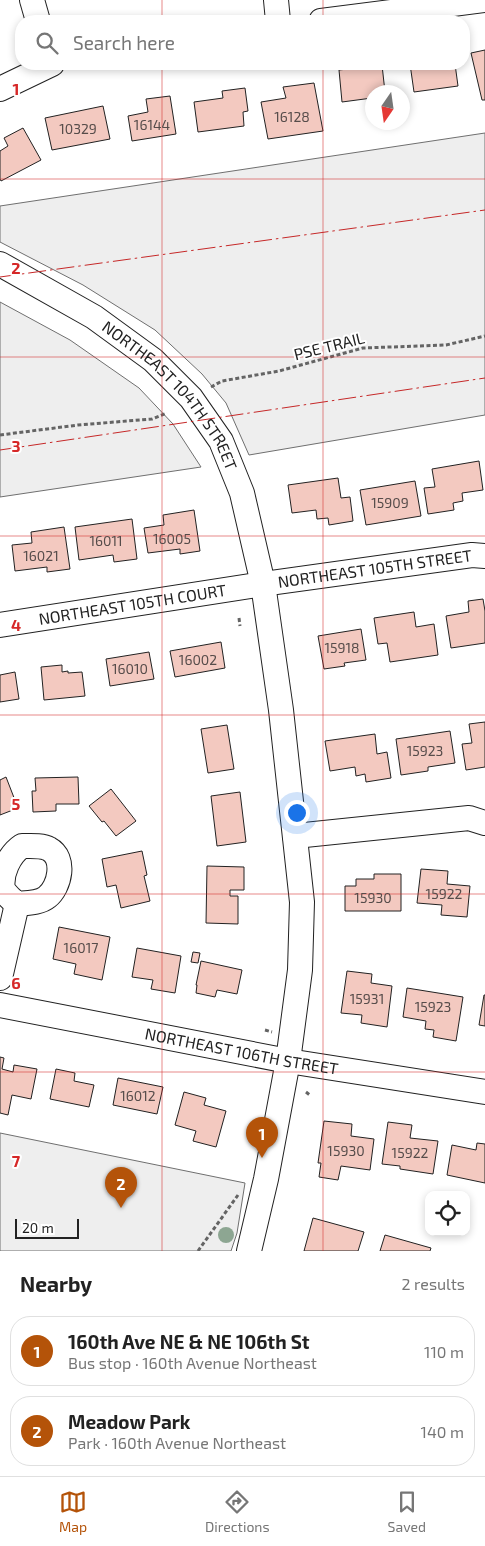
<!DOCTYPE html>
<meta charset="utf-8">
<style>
body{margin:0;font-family:"Exo 2",sans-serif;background:#f6f6f6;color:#222}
.controls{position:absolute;right:15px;bottom:15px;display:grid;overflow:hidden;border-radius:10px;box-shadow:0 2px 8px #0003}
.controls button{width:45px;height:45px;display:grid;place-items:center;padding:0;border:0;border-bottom:1px solid #e0e0e0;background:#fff;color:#222;font:25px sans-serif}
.compass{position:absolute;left:365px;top:85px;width:45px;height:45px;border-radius:50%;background:#fff;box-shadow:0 2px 8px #0003;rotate:193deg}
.scale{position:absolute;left:15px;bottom:12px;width:64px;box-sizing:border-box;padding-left:5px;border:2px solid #222;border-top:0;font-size:14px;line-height:18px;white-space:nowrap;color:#222;-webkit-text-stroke:4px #fff;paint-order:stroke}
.you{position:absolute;left:296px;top:812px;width:18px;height:18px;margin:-12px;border:4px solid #fff;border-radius:50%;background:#1a73e8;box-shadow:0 0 0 8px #1a73e833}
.badge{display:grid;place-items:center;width:32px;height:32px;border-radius:50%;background:#b45309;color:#fff;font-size:16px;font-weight:700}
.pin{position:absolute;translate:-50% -41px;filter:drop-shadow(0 1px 2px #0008)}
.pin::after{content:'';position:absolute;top:26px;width:18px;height:15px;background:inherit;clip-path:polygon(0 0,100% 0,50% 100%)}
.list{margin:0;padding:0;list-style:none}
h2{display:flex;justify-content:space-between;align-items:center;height:65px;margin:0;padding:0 20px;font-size:21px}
h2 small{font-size:16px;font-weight:400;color:#767676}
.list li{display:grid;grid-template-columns:32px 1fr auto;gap:15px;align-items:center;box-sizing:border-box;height:70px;margin:0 10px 10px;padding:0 10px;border:1px solid #e0e0e0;border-radius:20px}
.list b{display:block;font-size:19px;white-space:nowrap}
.list p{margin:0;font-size:16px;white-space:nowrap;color:#767676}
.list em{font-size:16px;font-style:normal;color:#767676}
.icon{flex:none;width:28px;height:28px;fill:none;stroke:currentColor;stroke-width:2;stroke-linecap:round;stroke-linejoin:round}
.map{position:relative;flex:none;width:485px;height:1251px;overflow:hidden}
.search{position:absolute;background:#fff;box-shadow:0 2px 8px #0003;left:15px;right:15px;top:15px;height:55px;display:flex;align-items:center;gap:12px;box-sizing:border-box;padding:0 18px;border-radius:20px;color:#767676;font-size:19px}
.sheet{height:225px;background:#fff}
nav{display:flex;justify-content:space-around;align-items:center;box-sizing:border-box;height:70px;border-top:1px solid #e0e0e0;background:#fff;font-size:14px;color:#767676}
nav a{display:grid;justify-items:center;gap:2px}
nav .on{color:#b45309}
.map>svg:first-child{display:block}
.green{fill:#eee;stroke:#6f6f6f}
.building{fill:#f3c9c0;stroke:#222}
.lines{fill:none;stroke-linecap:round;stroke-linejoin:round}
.minor-casing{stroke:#222;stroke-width:26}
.path{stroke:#646464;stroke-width:3;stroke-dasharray:4 2.5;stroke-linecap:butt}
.minor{stroke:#fff;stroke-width:24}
.power{stroke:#c62828;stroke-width:1;stroke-dasharray:18 4 2.5 4;stroke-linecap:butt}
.tree{fill:#8da692}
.grid{fill:none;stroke:#d62828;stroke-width:1;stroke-opacity:0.55}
.labels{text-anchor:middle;stroke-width:4;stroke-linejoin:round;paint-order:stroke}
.number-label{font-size:14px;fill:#564c4a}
.street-label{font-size:16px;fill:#222;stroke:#fff}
.grid-label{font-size:16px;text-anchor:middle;font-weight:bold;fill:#d62828;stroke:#fff;stroke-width:4;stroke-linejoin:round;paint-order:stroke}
</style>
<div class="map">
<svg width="485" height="1251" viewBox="0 0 485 1251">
<rect width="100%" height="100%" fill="#fff"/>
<path class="green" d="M 485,133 L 485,415 L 249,455 L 226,403 L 202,374 L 155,330 L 83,285 L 0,242 L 0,206 Z
M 0,302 L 70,340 L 139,388 L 173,424 L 201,467 L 0,497 Z
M 0,1133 L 245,1183 L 237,1233 L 231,1251 L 0,1251 Z"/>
<path class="building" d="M 485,50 L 485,100 L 482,100 L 471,53 Z
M 410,64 L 455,64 L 458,86 L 414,92 Z
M 382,65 L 385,92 L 372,92 L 372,98 L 342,102 L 339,70 Z
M 314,83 L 323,131 L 268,139 L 261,102 L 286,98 L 283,87 Z
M 245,88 L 248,111 L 243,112 L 244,126 L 198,132 L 194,102 L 223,98 L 222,91 Z
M 170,96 L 176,134 L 132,141 L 128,116 L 148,112 L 146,99 Z
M 103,106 L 110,139 L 52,150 L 45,118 Z
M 23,128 L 41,160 L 1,181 L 0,179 L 0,151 L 8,146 L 4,138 Z
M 479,461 L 483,490 L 462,493 L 463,501 L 453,503 L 454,510 L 428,514 L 424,488 L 435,487 L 432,469 Z
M 338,478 L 341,498 L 350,497 L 353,521 L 329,525 L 328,518 L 317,519 L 316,510 L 292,513 L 288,485 Z
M 415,481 L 421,516 L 366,525 L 360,490 Z
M 194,510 L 200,551 L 180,554 L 180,549 L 148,553 L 144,528 L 164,525 L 163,515 Z
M 132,519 L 137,559 L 114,562 L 113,555 L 79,560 L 75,527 Z
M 64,527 L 70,569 L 47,572 L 47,567 L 15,571 L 12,545 L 32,543 L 31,532 Z
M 483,599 L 485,611 L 485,643 L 451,648 L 446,616 L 469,612 L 468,601 Z
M 414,612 L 416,627 L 434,624 L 438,655 L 390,662 L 387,643 L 378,644 L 374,618 Z
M 361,629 L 366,660 L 344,663 L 345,666 L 324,669 L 318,636 Z
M 221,642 L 225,668 L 175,677 L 170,651 Z
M 149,652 L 154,679 L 110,686 L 106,659 Z
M 62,665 L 62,672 L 68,671 L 68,673 L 82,672 L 85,696 L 44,700 L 41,667 Z
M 15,672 L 19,699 L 0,702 L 0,675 Z
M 485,722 L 485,767 L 466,770 L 462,744 L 472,743 L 469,724 Z
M 227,725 L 234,769 L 208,773 L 201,729 Z
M 450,731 L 455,763 L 428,767 L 428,771 L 401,775 L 396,739 Z
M 375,734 L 377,754 L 387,752 L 391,778 L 366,782 L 365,774 L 356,776 L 355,767 L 330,771 L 325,741 Z
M 6,777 L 18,808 L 0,815 L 0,780 Z
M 78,777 L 79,804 L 56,804 L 56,811 L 33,812 L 32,791 L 36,791 L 35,778 Z
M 111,789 L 136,821 L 116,836 L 104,821 L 102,822 L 89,806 Z
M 240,792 L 246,842 L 217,846 L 211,796 Z
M 142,851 L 147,875 L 144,876 L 150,901 L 121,908 L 116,885 L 107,887 L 102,859 Z
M 207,866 L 244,867 L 244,890 L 230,890 L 230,896 L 238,896 L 238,924 L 206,923 Z
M 421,869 L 448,871 L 447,884 L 470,886 L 467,917 L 441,915 L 442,905 L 417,903 Z
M 374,874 L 401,874 L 401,911 L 345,911 L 345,886 L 356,886 L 356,879 L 374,879 Z
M 59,927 L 110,937 L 102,980 L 74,974 L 76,964 L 53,959 Z
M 137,948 L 181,956 L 175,993 L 151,989 L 153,980 L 132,977 Z
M 193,952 L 200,953 L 198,963 L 191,962 Z
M 201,961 L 242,970 L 237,994 L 217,990 L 215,997 L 196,993 L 197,985 L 196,985 Z
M 347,971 L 372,974 L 371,983 L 392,986 L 387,1027 L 361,1023 L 362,1015 L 341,1013 Z
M 407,988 L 463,997 L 456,1041 L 433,1037 L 434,1030 L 425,1029 L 426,1021 L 403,1017 Z
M 484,995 L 485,995 L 485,1026 L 479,1025 Z
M 0,1057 L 4,1058 L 2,1069 L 13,1072 L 14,1065 L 37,1069 L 31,1099 L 12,1095 L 8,1115 L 0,1113 Z
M 56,1069 L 75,1073 L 74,1081 L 94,1085 L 89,1107 L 50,1099 Z
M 118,1078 L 163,1087 L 157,1114 L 113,1105 Z
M 184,1092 L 206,1098 L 204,1105 L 226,1111 L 216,1147 L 193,1141 L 196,1131 L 175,1125 Z
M 324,1121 L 352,1124 L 351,1136 L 374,1139 L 370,1170 L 341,1166 L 338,1180 L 319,1177 L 321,1163 L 318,1163 Z
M 388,1122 L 412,1125 L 410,1138 L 438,1141 L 433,1174 L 400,1169 L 400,1166 L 382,1164 Z
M 477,1143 L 485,1144 L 485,1183 L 447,1175 L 452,1145 L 476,1150 Z
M 313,1218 L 364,1232 L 358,1251 L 304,1251 Z
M 385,1235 L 431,1248 L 430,1251 L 380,1251 Z"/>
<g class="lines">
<defs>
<g id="minor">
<path d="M 32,0 L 38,21"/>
<path d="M 276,0 L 278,21"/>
<path d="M 321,21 L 484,0"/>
<path d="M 0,89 L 52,64"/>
<path id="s1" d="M 0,264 L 94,317 L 153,360 L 191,398 L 221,441 L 242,493 L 263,584 L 281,710 L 302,902 L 300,970 L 288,1061 L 266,1179 L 249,1251"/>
<path id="s2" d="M 0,625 L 263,584 L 472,555 L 485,556"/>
<path d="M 295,836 L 469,818 L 485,823"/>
<path d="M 22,846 C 30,846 42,845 49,849 C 66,858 60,887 47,897 C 40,903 26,903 17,904 C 12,900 7,895 3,890 C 0,873 10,854 22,846 Z"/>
<path d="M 0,978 L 17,904"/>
<path id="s3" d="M 0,1005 L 288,1061 L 485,1092"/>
</g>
</defs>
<use href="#minor" class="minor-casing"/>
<path class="path" d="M 211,387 L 222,381 L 279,371 L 363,348 L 446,345 L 485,336
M 0,435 L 78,425 L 152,419 L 167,413
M 239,618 L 240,626
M 265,1030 L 272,1032
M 306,1092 L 311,1096
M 198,1251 L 238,1195"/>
<use href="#minor" class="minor"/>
<path class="power" d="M 0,277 L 485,210
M 0,450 L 485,378"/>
</g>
<circle class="tree" cx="226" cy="1235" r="8"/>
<path class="grid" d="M 162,0 L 162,21M 323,0 L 323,21M 162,64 L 162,1251M 323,64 L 323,1251M 0,179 L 485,179M 0,357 L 485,357M 0,536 L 485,536M 0,715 L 485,715M 0,894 L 485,894M 0,1072 L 485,1072"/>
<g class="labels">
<g class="number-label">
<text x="292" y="122">16128</text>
<text x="152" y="130">16144</text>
<text x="78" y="134">10329</text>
<text x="390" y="508">15909</text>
<text x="172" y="544">16005</text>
<text x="106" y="546">16011</text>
<text x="41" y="561">16021</text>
<text x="342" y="653">15918</text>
<text x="198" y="665">16002</text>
<text x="130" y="674">16010</text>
<text x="425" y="756">15923</text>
<text x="444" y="899">15922</text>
<text x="373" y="903">15930</text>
<text x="81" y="953">16017</text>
<text x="367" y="1004">15931</text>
<text x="433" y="1012">15923</text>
<text x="138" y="1101">16012</text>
<text x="346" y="1156">15930</text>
<text x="410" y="1158">15922</text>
</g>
<g class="street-label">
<text transform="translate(329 346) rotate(-14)" y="6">PSE TRAIL</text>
<text dy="6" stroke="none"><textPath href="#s1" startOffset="219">NORTHEAST 104TH STREET</textPath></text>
<text dy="6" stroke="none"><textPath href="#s2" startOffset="379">NORTHEAST 105TH STREET</textPath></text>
<text dy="6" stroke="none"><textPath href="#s2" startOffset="134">NORTHEAST 105TH COURT</textPath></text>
<text dy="6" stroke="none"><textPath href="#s3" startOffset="246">NORTHEAST 106TH STREET</textPath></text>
</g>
</g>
<g class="grid-label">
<text x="16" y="95">1</text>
<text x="16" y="274">2</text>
<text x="16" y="452">3</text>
<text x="16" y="631">4</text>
<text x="16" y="810">5</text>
<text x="16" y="989">6</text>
<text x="16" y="1167">7</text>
</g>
</svg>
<div class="controls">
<button><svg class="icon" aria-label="locate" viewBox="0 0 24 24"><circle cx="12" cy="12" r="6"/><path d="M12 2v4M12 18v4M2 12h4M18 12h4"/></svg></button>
</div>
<svg class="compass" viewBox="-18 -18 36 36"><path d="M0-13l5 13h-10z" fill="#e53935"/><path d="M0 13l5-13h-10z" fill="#767676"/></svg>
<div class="scale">20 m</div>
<div class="you"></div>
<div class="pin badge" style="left:262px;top:1158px">1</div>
<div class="pin badge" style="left:121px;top:1208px">2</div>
<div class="search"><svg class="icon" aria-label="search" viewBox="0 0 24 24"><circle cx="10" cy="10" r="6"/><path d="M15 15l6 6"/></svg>Search here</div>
</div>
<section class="sheet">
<h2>Nearby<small>2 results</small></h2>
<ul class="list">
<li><span class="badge">1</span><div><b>160th Ave NE &amp; NE 106th St</b><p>Bus stop · 160th Avenue Northeast</p></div><em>110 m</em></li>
<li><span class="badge">2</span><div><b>Meadow Park</b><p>Park · 160th Avenue Northeast</p></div><em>140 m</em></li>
</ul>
</section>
<nav>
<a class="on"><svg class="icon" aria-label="map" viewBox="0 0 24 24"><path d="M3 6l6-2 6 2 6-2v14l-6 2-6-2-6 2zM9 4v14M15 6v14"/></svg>Map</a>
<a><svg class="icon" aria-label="directions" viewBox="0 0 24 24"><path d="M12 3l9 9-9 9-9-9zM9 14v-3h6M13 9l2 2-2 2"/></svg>Directions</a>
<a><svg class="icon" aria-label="saved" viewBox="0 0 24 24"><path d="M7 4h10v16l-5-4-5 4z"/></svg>Saved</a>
</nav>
